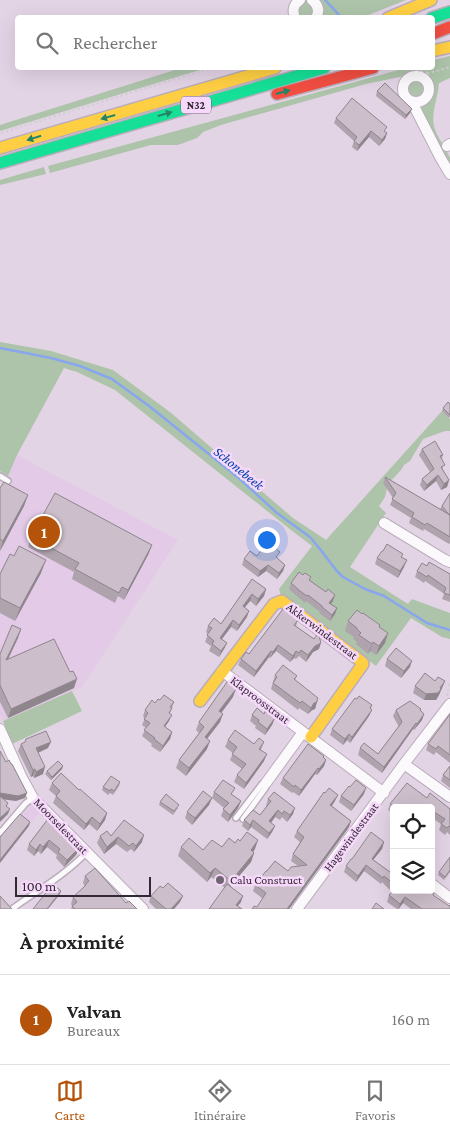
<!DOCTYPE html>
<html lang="fr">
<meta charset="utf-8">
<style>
body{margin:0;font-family:"Crimson Pro",serif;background:#f2f2f2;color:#222}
.controls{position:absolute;right:15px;bottom:15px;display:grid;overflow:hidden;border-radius:5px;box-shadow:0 5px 20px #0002}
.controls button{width:45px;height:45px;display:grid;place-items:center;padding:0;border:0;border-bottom:1px solid #e0e0e0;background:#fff;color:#222;font:25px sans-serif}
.scale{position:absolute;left:15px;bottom:12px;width:136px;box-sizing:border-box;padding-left:5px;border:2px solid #332835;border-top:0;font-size:14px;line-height:18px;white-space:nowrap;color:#332835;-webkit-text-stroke:4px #f6d9fa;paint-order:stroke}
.you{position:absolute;left:266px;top:539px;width:18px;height:18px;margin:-12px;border:4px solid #fff;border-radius:50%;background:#1a73e8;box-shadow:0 0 0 8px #1a73e833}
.badge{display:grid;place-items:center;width:32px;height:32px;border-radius:50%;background:#b45309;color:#fff;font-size:16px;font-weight:700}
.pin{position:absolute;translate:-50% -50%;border:2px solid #fff;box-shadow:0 1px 5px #0006}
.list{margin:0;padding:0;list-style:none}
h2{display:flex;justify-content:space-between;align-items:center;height:65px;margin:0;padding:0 20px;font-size:21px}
h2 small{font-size:16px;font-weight:400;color:#767676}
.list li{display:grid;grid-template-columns:32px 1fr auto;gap:15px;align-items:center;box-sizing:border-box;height:90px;padding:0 20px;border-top:1px solid #e0e0e0}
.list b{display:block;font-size:19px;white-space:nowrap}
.list p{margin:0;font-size:16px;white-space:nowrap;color:#767676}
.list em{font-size:16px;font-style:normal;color:#767676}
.icon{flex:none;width:28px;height:28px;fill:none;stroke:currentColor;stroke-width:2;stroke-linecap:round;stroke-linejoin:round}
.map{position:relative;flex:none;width:450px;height:909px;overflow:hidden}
.search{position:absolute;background:#fff;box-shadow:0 5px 20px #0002;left:15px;right:15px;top:15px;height:55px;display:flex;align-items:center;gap:12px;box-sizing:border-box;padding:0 18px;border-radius:5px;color:#767676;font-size:19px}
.sheet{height:155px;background:#fff}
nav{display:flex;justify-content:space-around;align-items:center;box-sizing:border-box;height:70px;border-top:1px solid #e0e0e0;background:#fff;font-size:14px;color:#767676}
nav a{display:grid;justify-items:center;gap:2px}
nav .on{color:#b45309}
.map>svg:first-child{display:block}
.built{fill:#e3cae7}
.green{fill:#adc4aa}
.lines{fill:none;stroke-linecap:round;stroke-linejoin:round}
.stream{stroke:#87a6ee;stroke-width:2.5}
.lane-casing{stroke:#b9adba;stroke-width:8}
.street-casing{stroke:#b9adba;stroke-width:12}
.fast-casing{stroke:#b9adba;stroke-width:14}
.slow-casing{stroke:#b9adba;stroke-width:14}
.jam-casing{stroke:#b9adba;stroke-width:14}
.path{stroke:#d3ced3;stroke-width:2;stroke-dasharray:2.5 2.5;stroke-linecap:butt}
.lane{stroke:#fbf9fb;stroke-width:5}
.street{stroke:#fbf9fb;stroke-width:10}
.fast{stroke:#16e098;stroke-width:11}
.slow{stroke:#ffcf43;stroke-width:11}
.jam{stroke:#f24e42;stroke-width:11}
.wall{fill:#afa3ae}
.shaded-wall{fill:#8f858d}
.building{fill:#ccbeca;stroke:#8f858d}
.oneway{fill:#248466}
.poi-dot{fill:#716473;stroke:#f6d9fa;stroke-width:2}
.labels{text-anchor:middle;stroke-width:5;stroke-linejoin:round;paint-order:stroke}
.shield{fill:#f6d9fa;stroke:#6e5d70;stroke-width:1}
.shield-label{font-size:11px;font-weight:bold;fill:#332835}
.street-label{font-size:12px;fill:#332835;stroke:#f6d9fa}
.poi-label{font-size:12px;fill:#332835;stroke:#f6d9fa;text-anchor:start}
.water-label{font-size:14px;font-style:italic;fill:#053fac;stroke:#f6d9fa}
</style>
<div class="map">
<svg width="450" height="909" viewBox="0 0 450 909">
<rect width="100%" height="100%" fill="#e3d4e5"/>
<path class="built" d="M 17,455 L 178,540 L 82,687 L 3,721 L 0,715 L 0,492 Z
M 26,799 L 39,813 L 0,863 L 0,827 L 2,827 Z"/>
<path class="green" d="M 317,0 L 406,0 L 361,18 L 321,17 Z
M 305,1 L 313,3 L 314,18 L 299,17 L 296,9 Z
M 450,56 L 450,78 L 439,83 C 438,98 431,112 434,126 C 437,138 446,147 450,158 C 450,161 450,166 450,170 L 421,110 C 422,104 425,104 429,99 C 435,92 431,82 425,75 L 414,74 L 366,84 L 221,125 L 203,132 L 197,138 L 178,145 L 151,145 L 50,173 L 48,166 L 406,68 L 432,68 L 433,60 Z
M 181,68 L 206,68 L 0,131 L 0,125 Z
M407 89a9 9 0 1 1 18 0a9 9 0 1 1-18 0Z
M 44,167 L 46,174 L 0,185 L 0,180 Z
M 0,342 L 51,351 L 113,370 L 170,412 L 293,518 L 326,540 L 442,411 L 450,419 L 450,431 L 445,431 L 423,439 L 410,461 L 404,465 L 401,470 L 388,484 L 385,497 L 379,506 L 386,513 L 350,567 L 408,604 L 412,599 L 450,613 L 450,639 L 442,637 L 411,618 L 376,666 L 281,596 L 279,589 L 312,546 L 291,530 L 115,390 L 77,372 L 64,368 L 17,455 L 8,476 L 0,471 Z
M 72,691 L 82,711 L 12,744 L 3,721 Z"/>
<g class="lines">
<path class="stream" d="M 325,0 L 341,17
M 0,348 L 51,358 L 80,366 L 112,379 L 149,406 L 240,479 L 277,513 L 310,537 L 320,549 L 336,570 L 343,577 L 365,589 L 384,596 L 427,623 L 450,630"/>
<defs>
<path id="lane" d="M 0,476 L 8,481
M 236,818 L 262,784 L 266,783
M 243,819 L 266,787 L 266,783
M 0,833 L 26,803 L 33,798
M 12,909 C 37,891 65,875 86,853"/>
<path id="street" d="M 312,0 C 318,5 320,11 316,18
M 295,18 C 292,10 293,5 300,0
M403 89a13 13 0 1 1 26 0a13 13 0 1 1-26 0Z
M 416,103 L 415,108 L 440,157 L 450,174
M 447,146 L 450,144
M 384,523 L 445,560 L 450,562
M 222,671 L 384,793
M 0,729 L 22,778 L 33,798 L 143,909
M 404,764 L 450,797
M 266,783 L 303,732
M 433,885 L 450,898
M 297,909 L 404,764 L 450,704"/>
<path id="fast" d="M 432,18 L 450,12
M 0,163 L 324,68"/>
<path id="slow" d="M 388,18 L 431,0
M 432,51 L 450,47
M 0,148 L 275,68
M 200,701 L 274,604 L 282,601 L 362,662 L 363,664 L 311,737"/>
<path id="jam" d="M 432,34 L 450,27
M 277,94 L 373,68"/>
</defs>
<use href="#lane" class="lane-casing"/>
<use href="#street" class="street-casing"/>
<use href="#fast" class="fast-casing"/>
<use href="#slow" class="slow-casing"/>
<use href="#jam" class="jam-casing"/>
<path class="path" d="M 366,18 L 375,14
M 396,68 L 398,69 L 412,69 L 429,73
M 425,79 L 429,73 L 450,67
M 1,133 L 211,68
M 447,696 L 450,682"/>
<use href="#lane" class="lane"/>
<use href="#street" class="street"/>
<use href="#fast" class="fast"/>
<use href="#slow" class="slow"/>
<use href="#jam" class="jam"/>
</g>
<path class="wall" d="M 377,91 L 412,109 L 410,113 L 405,119 L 376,96 Z
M 336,118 L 385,132 L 387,133 L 385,139 L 379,146 L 369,137 L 357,151 L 352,147 L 354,141 L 334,123 Z
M 450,404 L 450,416 L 449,418 L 442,411 L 443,408 Z
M 422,449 L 443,455 L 442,458 L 443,470 L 449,480 L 447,487 L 441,490 L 436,481 L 424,491 L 420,485 L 422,479 L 430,472 L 419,455 Z
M 385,477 L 440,509 L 442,506 L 450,493 L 450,543 L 449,544 L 424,529 L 423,531 L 409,523 L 411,518 L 390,505 L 393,498 L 383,483 Z
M 0,488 L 28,495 L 24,506 L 0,551 Z
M 31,537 L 152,545 L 148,555 L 124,600 L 118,596 L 115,603 L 72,579 L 74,572 L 28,547 Z
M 257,556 L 277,558 L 285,565 L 283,571 L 277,579 L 266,571 L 258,577 L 242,565 L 244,559 Z
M 402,557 L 404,567 L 398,578 L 375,564 L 377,558 Z
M 427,566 L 450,574 L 450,602 L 442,599 L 444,594 L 443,593 L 425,581 L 424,583 L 415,577 L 417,571 Z
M 41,573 L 15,621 L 0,613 L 0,574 Z
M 252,579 L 266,589 L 264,596 L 256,606 L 250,601 L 245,607 L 247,617 L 237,631 L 231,627 L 222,639 L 227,643 L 224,649 L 219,657 L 209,651 L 211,646 L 205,642 L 208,634 L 206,632 L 208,626 L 221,624 Z
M 310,580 L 333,601 L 331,604 L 337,608 L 335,614 L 330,621 L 319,613 L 320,612 L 306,601 L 305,603 L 298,597 L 289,589 L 291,583 Z
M 298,620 L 296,626 L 319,649 L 313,652 L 306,662 L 299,656 L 296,659 L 294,658 L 290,662 L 276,651 L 270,658 L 269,657 L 254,677 L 238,665 L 241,659 L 249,654 Z
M 348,621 L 380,627 L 385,643 L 376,655 L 370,651 L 368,654 L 356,644 L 357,642 L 353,639 L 354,637 L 345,631 Z
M 21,629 L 18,638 L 8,660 L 74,688 L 8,718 L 0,702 L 0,654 Z
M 387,659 L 410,667 L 401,678 L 385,666 Z
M 275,675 L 297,676 L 295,680 L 317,701 L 315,709 L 312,710 L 308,714 L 299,708 L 298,710 L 271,689 Z
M 435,681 L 445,681 L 439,695 L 436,700 L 424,700 L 413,693 L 415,686 Z
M 233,697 L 221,713 L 220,722 L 207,739 L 207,749 L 186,776 L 176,768 L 179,760 L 199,733 L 196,730 L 199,722 Z
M 160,700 L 174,702 L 170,713 L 169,721 L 165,727 L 172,732 L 170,739 L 160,752 L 151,746 L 152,744 L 142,736 L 146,728 L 142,725 L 145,718 L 143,716 L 145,710 Z
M 372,705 L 369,716 L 350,743 L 347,740 L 343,745 L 330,735 L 332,729 Z
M 396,710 L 420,711 L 424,714 L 422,720 L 414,730 L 413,729 L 382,773 L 358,755 L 360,748 L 378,754 L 399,727 L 393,716 Z
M 264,714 L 275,718 L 272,725 L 265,735 L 255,728 L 256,726 L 250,721 L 252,715 Z
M 450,714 L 450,763 L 436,752 L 434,755 L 426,750 L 428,744 Z
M 228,740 L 254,744 L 264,742 L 261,750 L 264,761 L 244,789 L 234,782 L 237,775 L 242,769 L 230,760 L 233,753 L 225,747 Z
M 21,744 L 48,748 L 38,753 L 43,774 L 34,778 L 33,776 L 31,777 L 18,751 Z
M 324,756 L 323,758 L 326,760 L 324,766 L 317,775 L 315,774 L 299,796 L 293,792 L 292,793 L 280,784 L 283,778 Z
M 63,766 L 62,769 L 51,780 L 45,774 L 47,771 Z
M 450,766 L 450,788 L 441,781 L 443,775 Z
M 120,782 L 119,786 L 113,795 L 110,793 L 108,795 L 102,790 L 103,787 Z
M 52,783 L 79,790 L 107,813 L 105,820 L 97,831 L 89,824 L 84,830 L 53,803 L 56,796 L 49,790 Z
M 214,792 L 232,795 L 241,801 L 238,808 L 228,822 L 221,816 L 224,808 L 212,798 L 209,805 L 192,825 L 185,818 L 187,812 L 212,798 Z
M 364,794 L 351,811 L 339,802 L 341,796 Z
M 427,798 L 450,809 L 450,835 L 447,832 L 445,835 L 439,830 L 441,824 L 431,817 L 431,808 L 394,808 L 394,814 L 388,810 L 390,804 Z
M 268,799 L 293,814 L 287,822 L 282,817 L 280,820 L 275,817 L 271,823 L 275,826 L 272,832 L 267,839 L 251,827 L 248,831 L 242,826 L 244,820 L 260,815 L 267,806 L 266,806 Z
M 335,801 L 332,806 L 351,821 L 349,827 L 289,909 L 252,909 L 257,907 L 263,899 L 253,891 L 255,885 L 267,871 L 288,871 L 298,866 L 291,861 L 293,854 L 300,842 L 294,837 L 297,831 Z
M 160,802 L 178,808 L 173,815 L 159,805 Z
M 48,819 L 79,848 L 76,855 L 64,867 L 56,858 L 57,855 L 47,847 L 41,854 L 38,851 L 34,856 L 27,850 L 29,844 Z
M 100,836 L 111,836 L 142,842 L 134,852 L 131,849 L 127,852 L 116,844 L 104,854 L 97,843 Z
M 384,842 L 382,849 L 373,860 L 394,875 L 394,890 L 433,895 L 450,909 L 411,909 L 403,903 L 399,909 L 397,909 L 387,902 L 389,895 L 392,892 L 382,882 L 381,884 L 364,871 L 356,882 L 344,872 L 346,866 L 352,859 Z
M 235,843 L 255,849 L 253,852 L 254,853 L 251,862 L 230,887 L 241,902 L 238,906 L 209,909 L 225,888 L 211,877 L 207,882 L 178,856 L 181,847 L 203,850 L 222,847 Z
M 450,857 L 450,872 L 444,880 L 438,875 L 439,872 Z
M 85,876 L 126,903 L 137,909 L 71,909 L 72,906 L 71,904 L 73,897 L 85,887 L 85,886 L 83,883 Z
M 163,888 L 180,902 L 174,909 L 156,909 L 149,902 L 151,896 Z"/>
<path class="shaded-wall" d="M 412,109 L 410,113 L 405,119 L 406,115 Z
M 371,131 L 369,137 L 357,151 L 359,145 Z
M 387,133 L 385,139 L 379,146 L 382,140 Z
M 438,475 L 436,481 L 424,491 L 427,485 Z
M 449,480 L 447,487 L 441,490 L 444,484 Z
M 28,495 L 24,506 L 0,551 L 3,541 Z
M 152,545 L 148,555 L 124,600 L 128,590 Z
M 46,560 L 41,573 L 15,621 L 20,608 Z
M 407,560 L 404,567 L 398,578 L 400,571 Z
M 268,565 L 266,571 L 258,577 L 260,571 Z
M 285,565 L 283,571 L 277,579 L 279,573 Z
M 266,589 L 264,596 L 256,606 L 258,599 Z
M 252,594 L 250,601 L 241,612 L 243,606 Z
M 335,595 L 333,601 L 327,609 L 329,603 Z
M 337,608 L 335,614 L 330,621 L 332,615 Z
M 249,611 L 247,617 L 237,631 L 239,625 Z
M 233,620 L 231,627 L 218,644 L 220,638 Z
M 21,629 L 18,638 L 3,669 L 6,660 Z
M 388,633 L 385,643 L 376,655 L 379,646 Z
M 373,642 L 370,651 L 368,654 L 372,644 Z
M 227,643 L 224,649 L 219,657 L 221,651 Z
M 321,643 L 319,649 L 313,652 L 306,662 L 308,655 L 315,646 Z
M 278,645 L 276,651 L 270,658 L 273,652 Z
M 271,651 L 269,657 L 254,677 L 256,671 Z
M 296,651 L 294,658 L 290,662 L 293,656 Z
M 412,661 L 410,667 L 401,678 L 404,671 Z
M 77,679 L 74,688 L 8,718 L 11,709 Z
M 445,681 L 439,695 L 436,700 L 424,700 L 426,694 L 440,688 Z
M 236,689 L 233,697 L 216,720 L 219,711 Z
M 318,698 L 315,709 L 312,710 L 308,714 L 311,708 Z
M 372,710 L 369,716 L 350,743 L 352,737 Z
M 223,714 L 220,722 L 202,745 L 205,737 Z
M 424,714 L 422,720 L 414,730 L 417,724 Z
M 172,715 L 169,721 L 161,732 L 164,726 Z
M 275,718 L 272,725 L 265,735 L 267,729 Z
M 416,723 L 413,729 L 382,773 L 384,767 Z
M 172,732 L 170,739 L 160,752 L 163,746 Z
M 349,734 L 347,740 L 343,745 L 345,739 Z
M 210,741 L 207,749 L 186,776 L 189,768 Z
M 51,742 L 48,748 L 33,755 L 36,748 Z
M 267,754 L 264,761 L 244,789 L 246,783 Z
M 326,760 L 324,766 L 317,775 L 319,769 Z
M 63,766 L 62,769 L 51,780 L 52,777 Z
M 45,767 L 43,774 L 34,778 L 36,772 Z
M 318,768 L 315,774 L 299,796 L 301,790 Z
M 35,769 L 33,776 L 31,777 L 33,770 Z
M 366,788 L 364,794 L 351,811 L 354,805 Z
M 0,793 L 27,793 L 25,798 L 16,801 L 0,799 Z
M 338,795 L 335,801 L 328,811 L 330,805 Z
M 212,798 L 209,805 L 192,825 L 195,818 Z
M 241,801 L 238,808 L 228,822 L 230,815 Z
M 295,808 L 293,814 L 287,822 L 290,815 Z
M 10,809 L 8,814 L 0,822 L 0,818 Z
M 278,810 L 275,817 L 267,828 L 269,821 Z
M 107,813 L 105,820 L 97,831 L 100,824 Z
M 92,817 L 89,824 L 84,830 L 86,824 Z
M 253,820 L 251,827 L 248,831 L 250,825 Z
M 351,821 L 349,827 L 289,909 L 287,909 Z
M 30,822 L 29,826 L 0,863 L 0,860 Z
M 275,826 L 272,832 L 267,839 L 269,833 Z
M 144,835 L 142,842 L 134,852 L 136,846 Z
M 118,837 L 116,844 L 104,854 L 107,847 Z
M 49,840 L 47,847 L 41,854 L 43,847 Z
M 258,840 L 255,849 L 248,859 L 251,850 Z
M 384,842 L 382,849 L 369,865 L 372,859 Z
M 40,844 L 38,851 L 34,856 L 36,850 Z
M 79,848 L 76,855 L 64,867 L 67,860 Z
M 254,853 L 251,862 L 227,890 L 231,881 Z
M 366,865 L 364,871 L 356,882 L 358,876 Z
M 215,868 L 211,877 L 207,882 L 210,873 Z
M 61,891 L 60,894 L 48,909 L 47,909 Z
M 183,896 L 180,902 L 174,909 L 171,909 Z
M 243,896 L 241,902 L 235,909 L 236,905 Z
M 405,897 L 403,903 L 398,909 L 400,904 Z"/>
<path class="building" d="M 385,83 L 412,109 L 406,115 L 377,91 Z
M 352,98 L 387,127 L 384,131 L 387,133 L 382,140 L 371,131 L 359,145 L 354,141 L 357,137 L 336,118 Z
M 448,402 L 450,404 L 450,415 L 443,408 Z
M 435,441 L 443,455 L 440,456 L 445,465 L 441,467 L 449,480 L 444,484 L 438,475 L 427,485 L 422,479 L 434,469 L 422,449 Z
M 385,477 L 450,515 L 450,537 L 427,523 L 425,525 L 412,517 L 414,513 L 392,499 L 396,493 Z
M 4,482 L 28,495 L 3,541 L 0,539 L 0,488 Z
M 55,493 L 152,545 L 128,590 L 122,587 L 119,593 L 75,569 L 79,563 L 31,537 Z
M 450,493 L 450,516 L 442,506 Z
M 267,542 L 280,552 L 276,557 L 285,565 L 279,573 L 268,565 L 260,571 L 244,559 L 250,551 L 257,556 Z
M 387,544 L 403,554 L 401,557 L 407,560 L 400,571 L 377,558 L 382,551 L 383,551 Z
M 19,546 L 46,560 L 20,608 L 0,598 L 0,574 L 10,554 L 14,556 Z
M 429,562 L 450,574 L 450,595 L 444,593 L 446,588 L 445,587 L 428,575 L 427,577 L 417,571 L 422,563 L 427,566 Z
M 299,572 L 303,575 L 305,573 L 311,577 L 309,580 L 326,592 L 328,589 L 335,595 L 329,603 L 337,608 L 332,615 L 322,607 L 322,606 L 308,595 L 307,596 L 300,591 L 291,583 Z
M 252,579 L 266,589 L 258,599 L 252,594 L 243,606 L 249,611 L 239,625 L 233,620 L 220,638 L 227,643 L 221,651 L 212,644 L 214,641 L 207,635 L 212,628 L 208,626 L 214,618 L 221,624 Z
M 283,609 L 298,620 L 294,625 L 314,639 L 318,633 L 321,643 L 315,646 L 308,655 L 301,650 L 299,653 L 296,651 L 293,656 L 278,645 L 273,652 L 271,651 L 256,671 L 241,659 L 246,652 L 249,654 Z
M 357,610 L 362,614 L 363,613 L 380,625 L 379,627 L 388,633 L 379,646 L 373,642 L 372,644 L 359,635 L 361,633 L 357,629 L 357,628 L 348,621 Z
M 12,625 L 21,629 L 6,660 L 54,639 L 70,672 L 73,671 L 77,679 L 11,709 L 0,685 L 0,654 Z
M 396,648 L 412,661 L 404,671 L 387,659 Z
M 283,665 L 297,676 L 294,679 L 318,698 L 317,700 L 317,702 L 314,703 L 311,708 L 302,701 L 300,703 L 273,683 L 277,677 L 275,675 Z
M 425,673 L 435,681 L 438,677 L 445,681 L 440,688 L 441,689 L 438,693 L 426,694 L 415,686 Z
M 227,682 L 236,689 L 219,711 L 223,714 L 205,737 L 210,741 L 189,768 L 179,760 L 204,727 L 199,722 Z
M 164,695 L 174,702 L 170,707 L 172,708 L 169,713 L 172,715 L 164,726 L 172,732 L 163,746 L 154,739 L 155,738 L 144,730 L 150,723 L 144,719 L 148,713 L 145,710 L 152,700 L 155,703 L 158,699 L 160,700 Z
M 359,696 L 372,705 L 370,708 L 372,710 L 352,737 L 349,734 L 345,739 L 332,729 L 355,698 L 357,699 Z
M 410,701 L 421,709 L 420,710 L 424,714 L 417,724 L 416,723 L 384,767 L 360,748 L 364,743 L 378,754 L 402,722 L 396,710 Z
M 257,708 L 264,714 L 265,711 L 275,718 L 267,729 L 258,722 L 259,720 L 252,715 Z
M 450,714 L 450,755 L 438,746 L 436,749 L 428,744 Z
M 235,730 L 254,744 L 259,738 L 264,742 L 259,749 L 267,754 L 246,783 L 237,775 L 246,764 L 232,754 L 237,747 L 228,740 Z
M 46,731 L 51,742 L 36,748 L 45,767 L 36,772 L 35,769 L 33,770 L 21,744 L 25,742 L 26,739 Z
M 308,744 L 324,756 L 323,757 L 326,760 L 319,769 L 318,768 L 301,790 L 295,785 L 294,787 L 283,778 Z
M 0,751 L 6,762 L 9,760 L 11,764 L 12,764 L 27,793 L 18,796 L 0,793 Z
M 58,761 L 63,766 L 52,777 L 47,771 Z
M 450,766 L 450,780 L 443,775 Z
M 61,773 L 79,790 L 80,789 L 107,813 L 100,824 L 92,817 L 86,824 L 56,796 L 60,791 L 52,783 Z
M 111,776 L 120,782 L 114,791 L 111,789 L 110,791 L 103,787 Z
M 223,780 L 235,788 L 231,794 L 241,801 L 230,815 L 223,809 L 229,803 L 214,792 Z
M 356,780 L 366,788 L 354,805 L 341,796 L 349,786 L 350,787 Z
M 407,783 L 427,798 L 430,793 L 450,809 L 450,827 L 449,826 L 447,828 L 441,824 L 445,819 L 431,810 L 431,808 L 396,808 L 390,804 Z
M 329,788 L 338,795 L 330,805 L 351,821 L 287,909 L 252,909 L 254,906 L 257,907 L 266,893 L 255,885 L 266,871 L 267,871 L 275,861 L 288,871 L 291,867 L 307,865 L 293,854 L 304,837 L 297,831 L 324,792 L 325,793 Z
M 203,791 L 212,798 L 195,818 L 187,812 Z
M 274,792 L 295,808 L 290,815 L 284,811 L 282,814 L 278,810 L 269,821 L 275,826 L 269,833 L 253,820 L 250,825 L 244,820 L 253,810 L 260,815 L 271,801 L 268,799 Z
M 166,794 L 179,805 L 174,811 L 160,802 Z
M 0,796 L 8,803 L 6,806 L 10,809 L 0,818 Z
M 20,814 L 30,822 L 0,860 L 0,837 Z
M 48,819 L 58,827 L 79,848 L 67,860 L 58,852 L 60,849 L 49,840 L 43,847 L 40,844 L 36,850 L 29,844 Z
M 124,820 L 144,835 L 136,846 L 133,843 L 129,846 L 118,837 L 107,847 L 100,836 L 107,831 L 111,836 Z
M 247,832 L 258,840 L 251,850 L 254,853 L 231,881 L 215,868 L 210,873 L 181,847 L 189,838 L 203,850 L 212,840 L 222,847 L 229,838 L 235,843 L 238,839 L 240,841 Z
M 371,832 L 384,842 L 372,859 L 394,875 L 394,884 L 384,876 L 383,878 L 366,865 L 358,876 L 346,866 L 351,859 L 352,859 Z
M 450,857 L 450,870 L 445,877 L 439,872 Z
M 95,868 L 126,903 L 129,901 L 137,909 L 75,909 L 72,906 L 77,902 L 73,897 L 85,886 L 86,884 L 89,881 L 85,876 Z
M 168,883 L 183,896 L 171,909 L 166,909 L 151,896 L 160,886 L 163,888 Z
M 53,884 L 61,891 L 47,909 L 33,909 Z
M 227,884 L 243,896 L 236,905 L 242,909 L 209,909 Z
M 394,890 L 430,890 L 434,893 L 433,895 L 449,906 L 450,905 L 450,909 L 422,909 L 405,897 L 400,904 L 389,895 Z
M 0,896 L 12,909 L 0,909 Z
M 376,903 L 384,909 L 372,909 Z"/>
<defs><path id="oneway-solid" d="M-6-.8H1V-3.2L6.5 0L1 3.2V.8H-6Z" transform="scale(1.25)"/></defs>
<g class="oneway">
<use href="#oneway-solid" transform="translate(283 92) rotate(-15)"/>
<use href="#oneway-solid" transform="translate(165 114) rotate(-16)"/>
<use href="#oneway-solid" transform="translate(108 117) rotate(164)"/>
<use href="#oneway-solid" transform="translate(34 138) rotate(163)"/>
</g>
<circle class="poi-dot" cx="220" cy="880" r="5"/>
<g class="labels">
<rect class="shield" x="181" y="96.5" width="30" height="17" rx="4"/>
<g class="shield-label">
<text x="196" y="109">N32</text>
</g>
<g class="street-label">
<text transform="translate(322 631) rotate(37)" y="4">Akkerwindestraat</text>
<text transform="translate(260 700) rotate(37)" y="4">Klaproosstraat</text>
<text transform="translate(61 826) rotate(46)" y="4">Moorselestraat</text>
<text transform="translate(351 837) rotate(-53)" y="4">Hagewindestraat</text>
</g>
<g class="poi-label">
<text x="230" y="884">Calu Construct</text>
</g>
<g class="water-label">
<text transform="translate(239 468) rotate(39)" y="5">Schonebeek</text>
</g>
</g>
</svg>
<div class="controls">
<button><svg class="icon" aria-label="locate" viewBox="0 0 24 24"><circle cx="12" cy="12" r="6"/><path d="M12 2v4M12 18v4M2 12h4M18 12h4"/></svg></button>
<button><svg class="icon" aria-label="layers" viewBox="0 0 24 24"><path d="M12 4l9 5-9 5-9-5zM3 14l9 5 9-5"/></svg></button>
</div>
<div class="scale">100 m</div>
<div class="you"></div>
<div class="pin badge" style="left:44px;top:532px">1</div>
<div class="search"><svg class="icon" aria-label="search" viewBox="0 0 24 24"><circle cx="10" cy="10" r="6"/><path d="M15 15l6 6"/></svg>Rechercher</div>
</div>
<section class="sheet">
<h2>À proximité<small></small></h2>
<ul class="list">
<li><span class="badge">1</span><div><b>Valvan</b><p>Bureaux</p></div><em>160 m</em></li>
</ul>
</section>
<nav>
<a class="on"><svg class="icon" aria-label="map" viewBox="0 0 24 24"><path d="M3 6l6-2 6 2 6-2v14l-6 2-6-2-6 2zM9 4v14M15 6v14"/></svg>Carte</a>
<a><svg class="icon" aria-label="directions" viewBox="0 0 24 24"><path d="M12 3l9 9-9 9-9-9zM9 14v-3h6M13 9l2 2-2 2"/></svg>Itinéraire</a>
<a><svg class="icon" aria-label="saved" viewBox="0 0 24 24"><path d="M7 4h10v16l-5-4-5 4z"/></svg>Favoris</a>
</nav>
